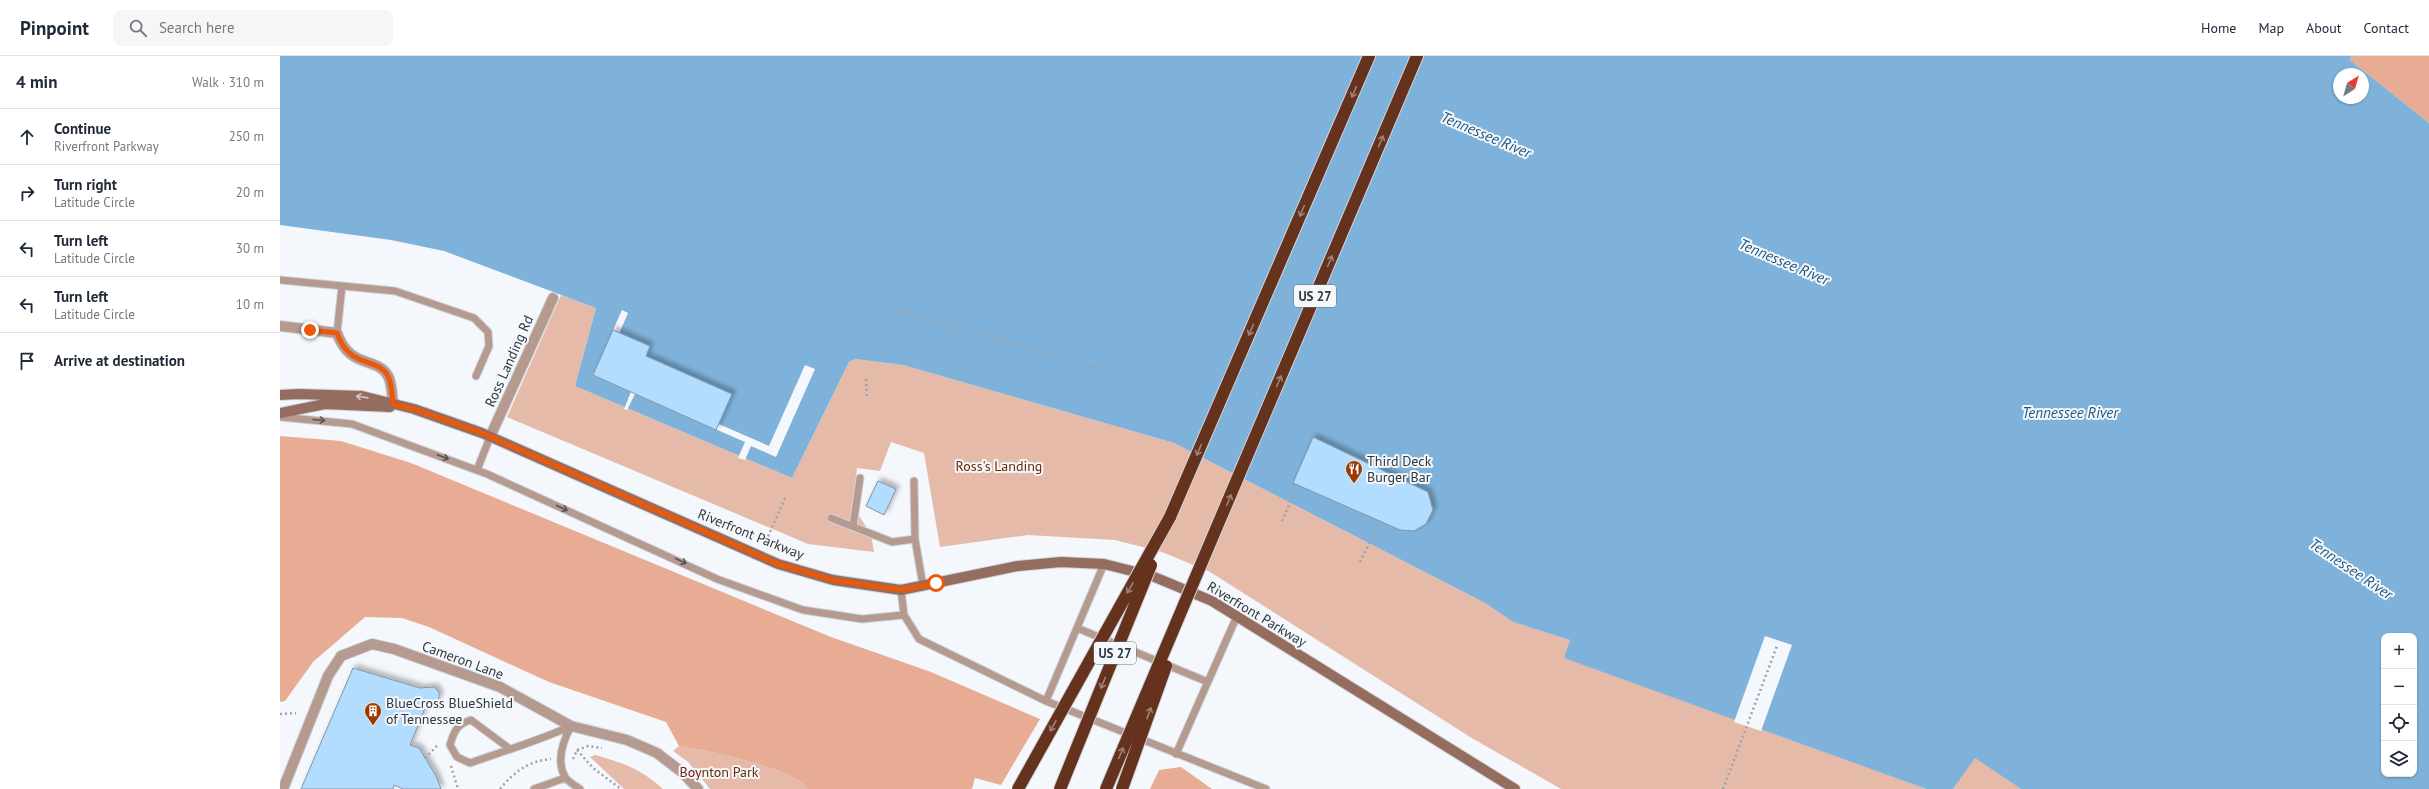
<!DOCTYPE html>
<meta charset="utf-8">
<style>
body{margin:0;font-family:"PT Sans",sans-serif;background:#f6f6f7;color:#1f2937}
.controls{position:absolute;right:12px;bottom:12px;display:grid;overflow:hidden;border-radius:8px;box-shadow:0 1px 3px #0004}
.controls button{width:36px;height:36px;display:grid;place-items:center;padding:0;border:0;border-bottom:1px solid #e0e1e3;background:#fff;color:#1f2937;font:20px sans-serif}
.compass{position:absolute;left:2053px;top:12px;width:36px;height:36px;border-radius:50%;background:#fff;box-shadow:0 1px 3px #0004;rotate:37deg}
.stop{position:absolute;width:12px;height:12px;margin:-9px;border:3px solid #ea580c;border-radius:50%;background:#fff}
.stop.end{background:#ea580c;border-color:#fff;box-shadow:0 1px 4px #0008}
.list{margin:0;padding:0;list-style:none}
h2{display:flex;justify-content:space-between;align-items:center;height:52px;margin:0;padding:0 16px;font-size:17px}
h2 small{font-size:13px;font-weight:400;color:#747a83}
.list li{display:grid;grid-template-columns:26px 1fr auto;gap:12px;align-items:center;box-sizing:border-box;height:56px;padding:0 16px;border-top:1px solid #e0e1e3}
.list b{display:block;font-size:15px;white-space:nowrap}
.list p{margin:0;font-size:13px;white-space:nowrap;color:#747a83}
.list em{font-size:13px;font-style:normal;color:#747a83}
.icon{flex:none;width:22px;height:22px;fill:none;stroke:currentColor;stroke-width:2;stroke-linecap:round;stroke-linejoin:round}
.map{position:relative;flex:none;width:2149px;height:733px;overflow:hidden}
header{display:flex;align-items:center;gap:24px;box-sizing:border-box;height:56px;padding:0 20px;background:#fff;border-bottom:1px solid #e0e1e3}
header strong{font-size:19px}
nav{display:flex;gap:22px;margin-inline-start:auto;font-size:14px}
.search{width:280px;height:36px;background:#f6f6f7;display:flex;align-items:center;gap:10px;box-sizing:border-box;padding:0 14px;border-radius:8px;color:#747a83;font-size:15px}
main{display:flex}
aside{flex:1;background:#fff}
.map>svg:first-child{display:block}
.green{fill:#e6baa8}
.forest{fill:#e8ab93}
.water{fill:#7fb2da;fill-rule:evenodd}
.pier{fill:#f4f8fc}
.building{fill:#b3ddfe;stroke:#8194a4;filter:url(#shadow)}
.lines{fill:none;stroke-linecap:round;stroke-linejoin:round}
.service-casing{stroke:#d1d5da;stroke-width:9}
.minor-casing{stroke:#d1d5da;stroke-width:12}
.secondary-casing{stroke:#d1d5da;stroke-width:12}
.motorway-casing{stroke:#d1d5da;stroke-width:14}
.path{stroke:#9da3a8;stroke-width:2.5;stroke-dasharray:2 3;stroke-linecap:butt}
.service{stroke:#b59a90;stroke-width:7}
.minor{stroke:#b59a90;stroke-width:10}
.secondary{stroke:#946d5e;stroke-width:10}
.motorway{stroke:#64321d;stroke-width:12}
.motorway-bridge-casing{stroke:#d1d5da;stroke-width:14;stroke-linecap:butt}
.motorway-bridge{stroke:#64321d;stroke-width:12}
.oneway{stroke:#9e8176}
.oneway2{stroke:#d2c7c5}
.oneway3{stroke:#585557}
.route{stroke:#ea580c;stroke-width:5}
.labels{text-anchor:middle;stroke-width:4;stroke-linejoin:round;paint-order:stroke}
.shield{fill:#f4f8fc;stroke:#6b7277;stroke-width:1}
.shield-label{font-size:13px;font-weight:bold;fill:#30383e}
.street-label{font-size:14px;fill:#30383e;stroke:#f4f8fc}
.poi-label{font-size:14px;fill:#30383e;stroke:#f4f8fc;text-anchor:start}
.park-label{font-size:14px;fill:#6e2702;stroke:#f4f8fc}
.water-label{font-size:15px;font-style:italic;fill:#1d577f;stroke:#f4f8fc}
</style>
<header>
<strong>Pinpoint</strong>
<div class="search"><svg class="icon" aria-label="search" viewBox="0 0 24 24"><circle cx="10" cy="10" r="6"/><path d="M15 15l6 6"/></svg>Search here</div>
<nav><a>Home</a><a>Map</a><a>About</a><a>Contact</a></nav>
</header>
<main>
<aside>
<h2>4 min<small>Walk · 310 m</small></h2>
<ul class="list">
<li><svg class="icon" aria-label="ahead" viewBox="0 0 24 24"><path d="M12 20V5M6 11l6-6 6 6"/></svg><div><b>Continue</b><p>Riverfront Parkway</p></div><em>250 m</em></li>
<li><svg class="icon" aria-label="right" viewBox="0 0 24 24"><path d="M7 20v-9h11M14 6l5 5-5 5"/></svg><div><b>Turn right</b><p>Latitude Circle</p></div><em>20 m</em></li>
<li><svg class="icon" aria-label="left" viewBox="0 0 24 24"><path d="M17 20v-9H6M10 6l-5 5 5 5"/></svg><div><b>Turn left</b><p>Latitude Circle</p></div><em>30 m</em></li>
<li><svg class="icon" aria-label="left" viewBox="0 0 24 24"><path d="M17 20v-9H6M10 6l-5 5 5 5"/></svg><div><b>Turn left</b><p>Latitude Circle</p></div><em>10 m</em></li>
<li><svg class="icon" aria-label="arrive" viewBox="0 0 24 24"><path d="M6 21V4h12l-3 4 3 4H6"/></svg><div><b>Arrive at destination</b></div></li>
</ul>
</aside>
<div class="map">
<svg width="2149" height="733" viewBox="0 0 2149 733">
<defs>
<filter id="shadow"><feDropShadow dx="3.5" dy="-3.5" stdDeviation="2" flood-color="#0004"/></filter>
</defs>
<rect width="100%" height="100%" fill="#f4f8fc"/>
<path class="green" d="M 281,239 L 316,252 L 295,330 L 512,422 L 569,306 L 575,303 L 623,309 L 894,387 L 1205,547 L 1233,566 L 1291,584 L 1285,602 L 1646,733 L 1281,733 L 1190,681 L 930,516 L 882,496 L 835,484 L 748,479 L 660,491 L 644,397 L 611,386 L 600,415 L 577,412 L 573,451 L 591,478 L 594,496 L 528,488 L 227,361 Z
M 399,690 C 423,694 516,712 527,733 L 430,733 L 408,706 L 393,695 Z
M 315,699 C 344,707 361,713 383,733 L 344,733 L 310,701 Z
M 1695,701 L 1741,733 L 1673,733 Z"/>
<path class="forest" d="M 2071,0 L 2149,0 L 2149,67 L 2070,4 Z
M 0,380 L 61,385 L 131,407 L 551,581 L 651,616 L 760,663 L 721,729 L 695,722 L 692,733 L 527,733 C 516,712 423,694 399,690 L 386,666 L 269,626 L 149,571 L 122,562 L 85,561 L 33,606 L 5,645 L 0,646 Z
M 901,711 L 932,733 L 870,733 L 879,714 Z"/>
<path class="water" d="M 0,0 L 2071,0 L 2070,4 L 2149,67 L 2149,733 L 1741,733 L 1695,702 L 1673,733 L 1646,733 L 1284,602 L 1290,584 L 1233,566 L 1205,547 L 894,387 L 623,309 L 575,303 L 569,306 L 512,422 L 295,330 L 316,252 L 164,195 L 111,184 L 0,169 ZM 2059,18 L 2083,18 L 2083,42 L 2059,42 ZM 2104,580 L 2134,580 L 2134,718 L 2104,718 Z"/>
<path class="pier" d="M 342,254 L 348,257 L 322,317 L 489,390 L 525,309 L 535,313 L 496,401 L 471,390 L 465,404 L 458,402 L 465,386 L 355,338 L 347,354 L 344,353 L 351,336 L 313,319 Z
M 1485,580 L 1512,589 L 1481,675 L 1454,666 Z"/>
<path class="building" d="M 333,274 L 370,290 L 366,300 L 452,338 L 436,374 L 313,319 Z
M 1033,381 L 1148,436 L 1153,454 L 1146,468 L 1134,475 L 1120,474 L 1013,427 Z
M 598,425 L 616,433 L 604,459 L 586,450 Z
M 73,612 L 140,632 L 154,631 L 159,636 L 159,642 L 154,650 L 145,652 L 130,689 L 139,692 L 156,720 L 161,733 L 123,733 L 114,729 L 113,733 L 21,733 Z"/>
<g class="lines">
<defs>
<path id="service" d="M 0,224 L 115,235 L 194,262 L 208,276 L 209,290 L 196,320
M 57,277 L 62,230
M 0,361 L 72,368 L 207,418 L 437,523 L 523,554 L 582,563 L 624,559 L 621,534
M 197,414 L 210,381
M 634,425 L 635,483 L 643,530
M 551,462 L 612,486 L 635,483
M 573,470 L 580,422
M 624,559 L 639,583 L 766,645 L 986,733
M 797,572 L 928,626
M 766,645 L 824,508
M 230,693 L 191,664 C 177,668 174,675 170,689 L 177,701 L 190,707 C 224,695 258,685 291,670 C 283,685 276,705 285,721 C 288,726 296,730 300,733
M 896,698 L 957,560
M 254,733 L 285,722"/>
<path id="minor" d="M 0,270 L 57,277 C 70,314 97,300 108,320 C 112,327 112,339 113,348
M 210,381 L 273,242
M 3,733 L 48,620 L 61,600 L 92,588 L 114,593 L 220,631 L 291,670 L 347,684 L 377,697 L 403,717 L 418,733"/>
<path id="secondary" d="M 0,339 L 18,338 L 82,340 L 134,353 L 202,377 L 498,508 L 553,524 L 621,534 L 738,510 L 781,506 L 824,508 L 872,520 L 932,545 L 1235,733
M 0,357 L 45,348 L 110,351"/>
<path id="motorway" d="M 890,461 L 1089,0
M 933,480 L 1137,0"/>
</defs>
<use href="#service" class="service-casing"/>
<use href="#minor" class="minor-casing"/>
<use href="#secondary" class="secondary-casing"/>
<use href="#motorway" class="motorway-casing"/>
<path class="path" d="M 606,254 L 647,262 L 830,316
M 586,323 L 587,342
M 1002,465 L 1018,429
M 486,485 L 506,440
M 1080,506 L 1100,465
M 0,658 L 16,657
M 297,694 L 313,712 L 341,733
M 145,702 L 159,688
M 293,703 L 297,694 L 308,690 L 322,692
M 171,710 L 178,733
M 220,733 C 234,716 248,705 271,703
M 1443,733 L 1497,590"/>
<use href="#service" class="service"/>
<use href="#minor" class="minor"/>
<use href="#secondary" class="secondary"/>
<use href="#motorway" class="motorway"/>
<defs>
<path id="motorway-bridge" d="M 738,733 L 890,461
M 780,733 L 871,509
M 826,733 L 933,480
M 842,733 L 886,610"/>
</defs>
<use href="#motorway-bridge" class="motorway-bridge-casing"/>
<use href="#motorway-bridge" class="motorway-bridge"/>
</g>
<defs><path id="oneway-shaft" d="M-6 0H5M1.5-3L5.5 0L1.5 3" fill="none" stroke-width="1.6" stroke-linecap="round" stroke-linejoin="round"/></defs>
<g class="oneway">
<use href="#oneway-shaft" transform="translate(1074 36) rotate(113)"/>
<use href="#oneway-shaft" transform="translate(1101 85) rotate(-67)"/>
<use href="#oneway-shaft" transform="translate(1022 155) rotate(113)"/>
<use href="#oneway-shaft" transform="translate(1050 205) rotate(-67)"/>
<use href="#oneway-shaft" transform="translate(971 274) rotate(113)"/>
<use href="#oneway-shaft" transform="translate(999 325) rotate(-67)"/>
<use href="#oneway-shaft" transform="translate(919 394) rotate(113)"/>
<use href="#oneway-shaft" transform="translate(949 444) rotate(-67)"/>
<use href="#oneway-shaft" transform="translate(850 532) rotate(119)"/>
<use href="#oneway-shaft" transform="translate(823 627) rotate(112)"/>
<use href="#oneway-shaft" transform="translate(869 657) rotate(-70)"/>
<use href="#oneway-shaft" transform="translate(773 670) rotate(119)"/>
<use href="#oneway-shaft" transform="translate(841 697) rotate(-67)"/>
</g>
<use class="oneway2" href="#oneway-shaft" transform="translate(82 341) rotate(-172)"/>
<g class="oneway3">
<use href="#oneway-shaft" transform="translate(39 364) rotate(5)"/>
<use href="#oneway-shaft" transform="translate(163 401) rotate(21)"/>
<use href="#oneway-shaft" transform="translate(282 452) rotate(24)"/>
<use href="#oneway-shaft" transform="translate(401 505) rotate(25)"/>
</g>
<g class="lines">
<path class="route" d="M 30,274 L 57,277 C 70,314 97,300 108,320 C 112,327 112,340 113,348 L 134,353 L 202,377 L 498,508 L 553,524 L 621,534 L 656,527"/>
</g>
<defs>
<symbol id="restaurant-pin" viewBox="-11 -11 22 30"><path d="M0 17L-7.5 6A9.5 9.5 0 1 1 7.5 6Z" fill="#9d3a01" stroke="#f4f8fc"/><path d="M-5-6h1v4h1v-4h1v4h1v-4h1v5L-1.5 .5V6h-2V.5L-5-1ZM5-6V6H3V1.5H1.5Q1.5-4 5-6Z" fill="#fff"/></symbol>
<symbol id="building-pin" viewBox="-11 -11 22 30"><path d="M0 17L-7.5 6A9.5 9.5 0 1 1 7.5 6Z" fill="#9d3a01" stroke="#f4f8fc"/><path d="M-4-6H4V6H1V3H-1V6H-4ZM-2.5-4.3h1.7v1.8h-1.7ZM.8-4.3h1.7v1.8H.8ZM-2.5-1h1.7V.8h-1.7ZM.8-1h1.7V.8H.8Z" fill="#fff"/></symbol>
</defs>
<g fill-rule="evenodd">
<use href="#restaurant-pin" x="1064" y="403" width="20" height="27"/>
<use href="#building-pin" x="83" y="645" width="20" height="27"/>
</g>
<g class="labels">
<g class="shield">
<rect x="1014" y="229" width="42" height="22" rx="3"/>
<rect x="814" y="586" width="42" height="22" rx="3"/>
</g>
<g class="shield-label">
<text x="1035" y="245">US 27</text>
<text x="835" y="602">US 27</text>
</g>
<g class="street-label">
<text transform="translate(229 305) rotate(-66)" y="5">Ross Landing Rd</text>
<text transform="translate(471 478) rotate(22)" y="5">Riverfront Parkway</text>
<text transform="translate(977 558) rotate(31)" y="5">Riverfront Parkway</text>
<text transform="translate(183 604) rotate(20)" y="5">Cameron Lane</text>
</g>
<g class="poi-label">
<text x="1087" y="410">Third Deck<tspan x="1087" dy="16">Burger Bar</tspan></text>
<text x="106" y="652">BlueCross BlueShield<tspan x="106" dy="16">of Tennessee</tspan></text>
</g>
<g class="park-label">
<text x="719" y="415">Ross's Landing</text>
<text x="439" y="721">Boynton Park</text>
</g>
<g class="water-label">
<text transform="translate(1206 79) rotate(23)" y="5">Tennessee River</text>
<text transform="translate(1504 206) rotate(23)" y="5">Tennessee River</text>
<text x="1790" y="362">Tennessee River</text>
<text transform="translate(2071 513) rotate(34)" y="5">Tennessee River</text>
</g>
</g>
</svg>
<div class="controls">
<button>+</button>
<button>−</button>
<button><svg class="icon" aria-label="locate" viewBox="0 0 24 24"><circle cx="12" cy="12" r="6"/><path d="M12 2v4M12 18v4M2 12h4M18 12h4"/></svg></button>
<button><svg class="icon" aria-label="layers" viewBox="0 0 24 24"><path d="M12 4l9 5-9 5-9-5zM3 14l9 5 9-5"/></svg></button>
</div>
<svg class="compass" viewBox="-18 -18 36 36"><path d="M0-13l5 13h-10z" fill="#e53935"/><path d="M0 13l5-13h-10z" fill="#747a83"/></svg>
<div class="stop" style="left:656px;top:527px"></div>
<div class="stop end" style="left:30px;top:274px"></div>
</div>
</main>
